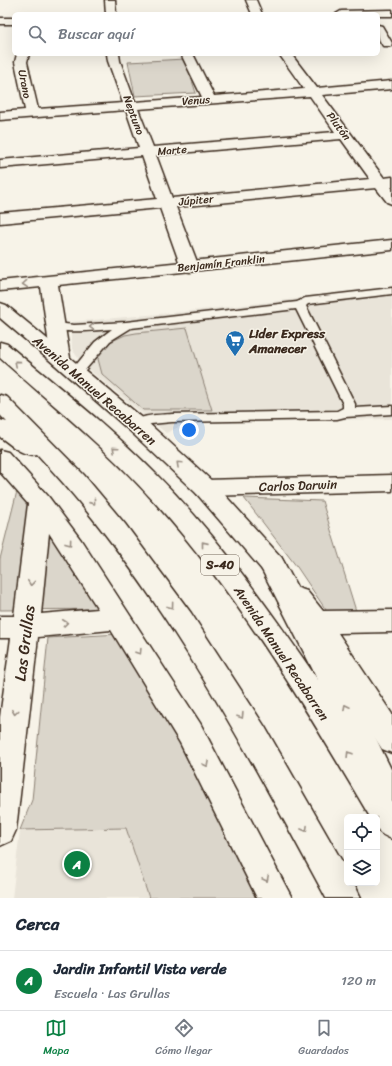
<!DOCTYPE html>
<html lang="es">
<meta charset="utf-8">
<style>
body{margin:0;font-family:Sriracha,sans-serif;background:#f6f6f7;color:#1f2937}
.controls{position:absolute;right:12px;bottom:12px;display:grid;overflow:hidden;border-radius:6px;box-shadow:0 4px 16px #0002}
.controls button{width:36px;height:36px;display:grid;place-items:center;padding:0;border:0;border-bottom:1px solid #e0e1e3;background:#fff;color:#1f2937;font:20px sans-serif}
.you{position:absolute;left:189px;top:430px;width:14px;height:14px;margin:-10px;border:3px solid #fff;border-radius:50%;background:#1a73e8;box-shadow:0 0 0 6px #1a73e833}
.badge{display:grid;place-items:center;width:26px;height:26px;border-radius:50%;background:#0b8043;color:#fff;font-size:13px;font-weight:700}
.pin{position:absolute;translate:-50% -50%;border:2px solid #fff;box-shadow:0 1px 4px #0006}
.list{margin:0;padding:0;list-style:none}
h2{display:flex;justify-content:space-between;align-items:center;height:52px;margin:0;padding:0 16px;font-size:17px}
h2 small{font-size:13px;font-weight:400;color:#747a83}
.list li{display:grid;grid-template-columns:26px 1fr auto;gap:12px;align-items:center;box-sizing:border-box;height:60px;padding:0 16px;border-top:1px solid #e0e1e3}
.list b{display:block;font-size:15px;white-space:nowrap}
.list p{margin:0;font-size:13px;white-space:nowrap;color:#747a83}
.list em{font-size:13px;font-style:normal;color:#747a83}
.icon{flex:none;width:22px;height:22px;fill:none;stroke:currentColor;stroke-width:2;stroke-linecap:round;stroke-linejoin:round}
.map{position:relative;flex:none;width:392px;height:898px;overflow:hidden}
.search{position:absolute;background:#fff;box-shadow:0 4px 16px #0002;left:12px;right:12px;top:12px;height:44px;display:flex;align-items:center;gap:10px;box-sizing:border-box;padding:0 14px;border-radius:6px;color:#747a83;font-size:15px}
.sheet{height:112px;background:#fff}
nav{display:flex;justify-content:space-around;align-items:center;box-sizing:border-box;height:56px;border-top:1px solid #e0e1e3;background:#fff;font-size:11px;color:#747a83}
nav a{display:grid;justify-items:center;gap:2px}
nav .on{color:#0b8043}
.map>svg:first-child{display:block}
.built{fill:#e9e4d9}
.green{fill:#dbd6cb;stroke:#8b8074}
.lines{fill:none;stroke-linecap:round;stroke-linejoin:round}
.service-casing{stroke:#3b2a1e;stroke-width:3}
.minor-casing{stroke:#3b2a1e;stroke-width:3}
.tertiary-casing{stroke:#3b2a1e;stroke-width:3}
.primary-casing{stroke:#3b2a1e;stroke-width:3}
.service{fill:#f7f3e8;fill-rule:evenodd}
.minor{fill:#f7f3e8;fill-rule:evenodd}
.tertiary{fill:#f7f3e8;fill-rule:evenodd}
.primary{fill:#f7f3e8;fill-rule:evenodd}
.oneway{stroke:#998e83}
.labels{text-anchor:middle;stroke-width:3;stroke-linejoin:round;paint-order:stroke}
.far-street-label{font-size:11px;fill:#3b2a1e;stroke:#f7f3e8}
.shield{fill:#f7f3e8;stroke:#73665b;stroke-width:1}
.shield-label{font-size:12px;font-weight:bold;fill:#3b2a1e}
.poi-label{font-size:13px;font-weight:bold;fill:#3b2a1e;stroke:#f7f3e8;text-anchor:start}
.street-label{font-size:13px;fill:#3b2a1e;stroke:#f7f3e8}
.near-street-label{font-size:16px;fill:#3b2a1e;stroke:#f7f3e8}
</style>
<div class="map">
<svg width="392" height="898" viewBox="0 0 392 898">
<rect width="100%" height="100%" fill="#f7f3e8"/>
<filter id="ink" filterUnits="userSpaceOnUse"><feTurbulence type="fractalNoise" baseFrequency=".025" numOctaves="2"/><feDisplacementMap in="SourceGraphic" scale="8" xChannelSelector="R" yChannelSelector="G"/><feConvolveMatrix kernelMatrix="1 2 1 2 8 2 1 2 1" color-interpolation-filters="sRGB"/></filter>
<g filter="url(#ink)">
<path class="built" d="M 392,288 L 392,419 L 216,421 L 185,424 L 166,433 L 82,364 L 72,349 L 71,322 L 182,312 Z
M 126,828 L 149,898 L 12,898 L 20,830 Z"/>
<path class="green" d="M 185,59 L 196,93 L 135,96 L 128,62 Z
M 187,328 L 212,410 L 143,410 L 102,374 L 98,359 L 102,350 L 108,343 L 125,335 L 136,333 Z
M 18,487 L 108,609 L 0,610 L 0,559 Z
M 244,498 L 322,501 L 356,611 L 328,613 L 297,567 Z
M 120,634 L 200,774 L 264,898 L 149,898 L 126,828 L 20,830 L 32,800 L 48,638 Z"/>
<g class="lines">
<defs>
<path id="service" d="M 392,288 L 392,294 L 308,304 L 306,306 L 355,404 L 355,408 L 392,406 L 392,414 L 345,417 L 337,419 L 172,422 L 151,424 L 137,429 L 133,428 L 131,425 C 138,414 160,415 172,414 L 337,411 L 343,408 L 343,404 L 296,309 L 131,328 L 110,341 L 80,376 L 72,376 L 70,373 L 72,370 L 95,342 L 112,329 C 99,330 58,335 50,326 L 56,323 L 74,325 L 126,322 L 297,302 L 305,298 Z"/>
<path id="minor" d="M 105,0 L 115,0 L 116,14 L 106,14 Z
M 246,0 L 256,0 L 262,14 L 252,14 Z
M 392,10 L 392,16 L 378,16 L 378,14 L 336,14 L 341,11 Z
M 0,18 L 14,18 L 14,24 L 0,24 Z
M 378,25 L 382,26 L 392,43 L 391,46 L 383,46 C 378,39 378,34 378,25 Z
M 17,54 L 29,54 L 27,62 L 38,109 L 123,103 L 108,61 L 107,54 L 119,54 L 120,61 L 135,102 L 202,97 L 181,54 L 193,54 L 214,96 L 304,89 L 279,54 L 291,54 L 317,88 L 392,81 L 392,89 L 322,95 L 384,178 L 392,177 L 392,187 L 391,187 L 392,188 L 392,204 L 387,202 L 376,188 L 176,207 L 199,267 L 196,271 L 190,272 L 184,271 L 181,267 L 160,208 L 0,223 L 0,213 L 157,199 L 142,156 L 0,168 L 0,160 L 139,148 L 126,110 L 0,120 L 0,112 L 25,110 L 15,62 ZM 310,96 L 335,132 L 153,147 L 138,109 ZM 341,139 L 370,179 L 172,198 L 156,155 Z
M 0,303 L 6,305 L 68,356 L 71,360 L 68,364 L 61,366 L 54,364 L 0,318 Z
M 0,450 L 8,452 L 48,496 L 81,540 L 200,723 L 292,898 L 257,898 L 180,743 L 111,630 L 38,637 L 16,830 L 11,841 L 0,846 L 0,717 L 11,638 L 0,638 L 0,616 L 14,616 L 28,504 L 0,472 ZM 49,533 L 98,609 L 41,614 Z
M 392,475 L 392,491 L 205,496 L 197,494 L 193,488 L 197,482 L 205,480 Z
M 298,588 L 307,591 L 323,611 L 392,610 L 392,632 L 338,633 L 392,714 L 392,753 L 382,749 L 307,630 L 285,599 L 289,591 Z"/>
<path id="tertiary" d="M 392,240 L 392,250 L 58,285 L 70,358 L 145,420 L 213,482 L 281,557 L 285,564 L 281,571 L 272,574 L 263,571 L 197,494 L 129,430 L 54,364 L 51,360 L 41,287 L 0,291 L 0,281 Z"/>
<path id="primary" d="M 0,342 L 7,344 C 57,386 109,426 155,473 C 217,535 268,607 318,680 L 259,564 L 263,557 L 272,554 L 281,557 L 354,694 L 392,771 L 392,839 C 378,833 377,832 377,817 L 370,817 C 306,709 241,599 157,505 C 110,451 54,406 0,358 Z
M 0,395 L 7,397 L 84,475 L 125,524 L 191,613 L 265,727 L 347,870 L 347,883 L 354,883 L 361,898 L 326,898 C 242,743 159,584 37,454 C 24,458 10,444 0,437 L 0,420 L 7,422 L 0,415 Z"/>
</defs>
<use href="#service" class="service-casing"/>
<use href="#minor" class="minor-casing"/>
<use href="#tertiary" class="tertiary-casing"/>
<use href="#primary" class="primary-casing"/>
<use href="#service" class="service"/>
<use href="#minor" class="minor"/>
<use href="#tertiary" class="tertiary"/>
<use href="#primary" class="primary"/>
</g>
<defs><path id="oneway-chevron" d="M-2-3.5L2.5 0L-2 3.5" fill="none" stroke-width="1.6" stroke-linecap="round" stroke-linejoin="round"/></defs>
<g class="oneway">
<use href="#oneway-chevron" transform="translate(25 284) rotate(175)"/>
<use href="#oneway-chevron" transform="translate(92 327) rotate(176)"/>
<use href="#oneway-chevron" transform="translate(17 363) rotate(-139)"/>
<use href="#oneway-chevron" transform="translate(115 449) rotate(-138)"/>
<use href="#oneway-chevron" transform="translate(179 464) rotate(-137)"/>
<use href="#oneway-chevron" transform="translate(93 502) rotate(51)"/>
<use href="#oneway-chevron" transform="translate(69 543) rotate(54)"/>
<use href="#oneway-chevron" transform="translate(204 544) rotate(-129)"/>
<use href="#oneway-chevron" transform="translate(31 583) rotate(96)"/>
<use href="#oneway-chevron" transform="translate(171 606) rotate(54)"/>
<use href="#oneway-chevron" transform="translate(65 623) rotate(-6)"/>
<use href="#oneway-chevron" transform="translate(139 652) rotate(58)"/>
<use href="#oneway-chevron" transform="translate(346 707) rotate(-117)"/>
<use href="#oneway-chevron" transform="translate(15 712) rotate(97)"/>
<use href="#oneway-chevron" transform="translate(241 716) rotate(58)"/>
<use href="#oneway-chevron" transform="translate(349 754) rotate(-122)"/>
<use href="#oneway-chevron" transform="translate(206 764) rotate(63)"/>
<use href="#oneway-chevron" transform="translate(305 829) rotate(61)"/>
<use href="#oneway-chevron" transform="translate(266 879) rotate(63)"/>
</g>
</g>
<defs>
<symbol id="supermarket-pin" viewBox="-11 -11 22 30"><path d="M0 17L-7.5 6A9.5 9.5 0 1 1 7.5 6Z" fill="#1f6fb2" stroke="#f7f3e8"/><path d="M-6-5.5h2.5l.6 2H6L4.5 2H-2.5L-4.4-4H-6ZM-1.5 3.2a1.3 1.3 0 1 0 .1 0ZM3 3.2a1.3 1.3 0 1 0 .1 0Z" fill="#fff"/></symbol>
</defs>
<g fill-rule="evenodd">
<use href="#supermarket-pin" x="224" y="329" width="22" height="30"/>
</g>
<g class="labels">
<g class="far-street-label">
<text transform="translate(25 84) rotate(79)" y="4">Urano</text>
<text transform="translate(196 100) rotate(-4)" y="4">Venus</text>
<text transform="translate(134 115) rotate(70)" y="4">Neptuno</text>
<text transform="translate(339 126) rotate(54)" y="4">Plutón</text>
<text transform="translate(172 150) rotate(-5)" y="4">Marte</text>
<text transform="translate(196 200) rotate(-5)" y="4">Júpiter</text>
<text transform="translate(221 263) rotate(-6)" y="4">Benjamín Franklin</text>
</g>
<rect class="shield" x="201" y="555" width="38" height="20" rx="3"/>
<g class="shield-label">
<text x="220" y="569">S-40</text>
</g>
<g class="poi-label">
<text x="249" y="338">Lider Express<tspan x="249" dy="15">Amanecer</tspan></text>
</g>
<g class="street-label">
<text transform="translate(95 390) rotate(41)" y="5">Avenida Manuel Recabarren</text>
<text transform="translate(298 485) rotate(-2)" y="5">Carlos Darwin</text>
<text transform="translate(282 653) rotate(56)" y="5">Avenida Manuel Recabarren</text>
</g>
<g class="near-street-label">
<text transform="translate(24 643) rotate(-83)" y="6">Las Grullas</text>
</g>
</g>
</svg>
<div class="controls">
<button><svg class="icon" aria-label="locate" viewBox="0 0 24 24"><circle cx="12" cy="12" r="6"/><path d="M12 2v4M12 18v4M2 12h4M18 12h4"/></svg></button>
<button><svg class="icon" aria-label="layers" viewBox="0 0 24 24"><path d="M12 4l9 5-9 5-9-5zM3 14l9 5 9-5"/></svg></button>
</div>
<div class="you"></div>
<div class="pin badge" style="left:77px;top:864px">A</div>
<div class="search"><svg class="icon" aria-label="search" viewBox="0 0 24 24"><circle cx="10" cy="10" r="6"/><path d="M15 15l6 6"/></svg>Buscar aquí</div>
</div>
<section class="sheet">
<h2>Cerca<small></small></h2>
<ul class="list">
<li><span class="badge">A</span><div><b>Jardin Infantil Vista verde</b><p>Escuela · Las Grullas</p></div><em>120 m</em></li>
</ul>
</section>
<nav>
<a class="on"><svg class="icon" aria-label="map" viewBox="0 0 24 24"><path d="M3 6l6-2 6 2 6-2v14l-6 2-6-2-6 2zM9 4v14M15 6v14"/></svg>Mapa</a>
<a><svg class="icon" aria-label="directions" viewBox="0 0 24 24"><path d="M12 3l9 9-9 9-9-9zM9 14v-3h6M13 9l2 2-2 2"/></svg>Cómo llegar</a>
<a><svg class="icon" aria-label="saved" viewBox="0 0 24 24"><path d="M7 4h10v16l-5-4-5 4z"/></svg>Guardados</a>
</nav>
